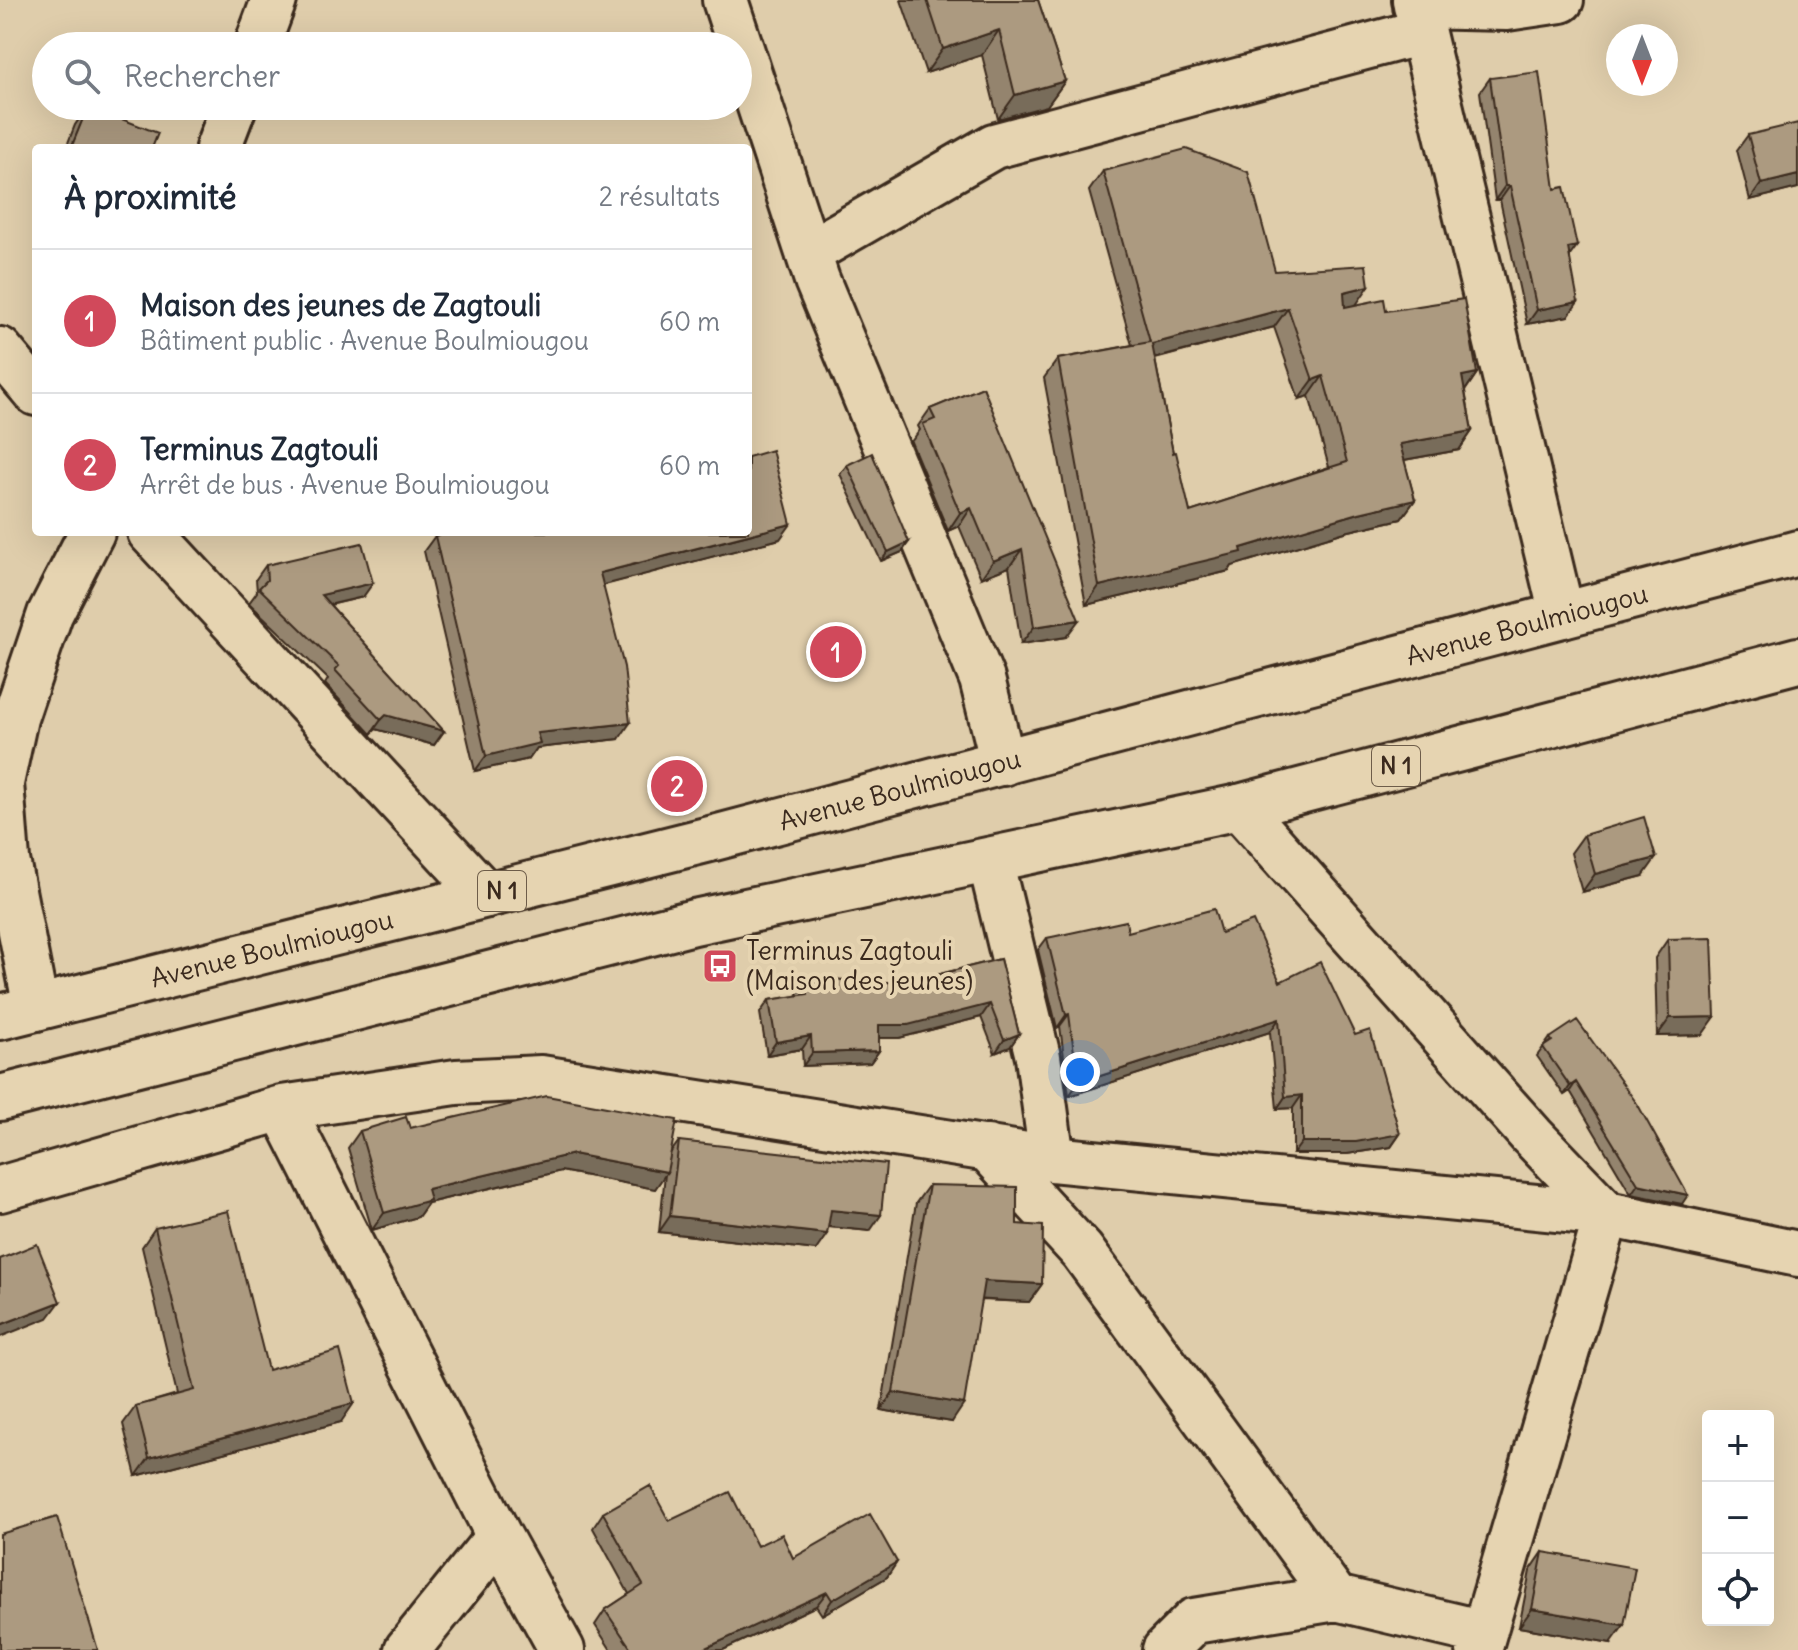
<!DOCTYPE html>
<html lang="fr">
<meta charset="utf-8">
<style>
body{margin:0;font-family:Delius,sans-serif;background:#f6f6f7;color:#1f2937}
.controls{position:absolute;right:24px;bottom:24px;display:grid;overflow:hidden;border-radius:8px;box-shadow:0 8px 32px #0002}
.controls button{width:72px;height:72px;display:grid;place-items:center;padding:0;border:0;border-bottom:2px solid #e0e1e3;background:#fff;color:#1f2937;font:40px sans-serif}
.compass{position:absolute;left:1606px;top:24px;width:72px;height:72px;border-radius:50%;background:#fff;box-shadow:0 8px 32px #0002;rotate:180deg}
.you{position:absolute;left:1080px;top:1072px;width:28px;height:28px;margin:-20px;border:6px solid #fff;border-radius:50%;background:#1a73e8;box-shadow:0 0 0 12px #1a73e833}
.badge{display:grid;place-items:center;width:52px;height:52px;border-radius:50%;background:#d1495b;color:#fff;font-size:26px;font-weight:700}
.pin{position:absolute;translate:-50% -50%;border:4px solid #fff;box-shadow:0 2px 8px #0006}
.list{margin:0;padding:0;list-style:none}
h2{display:flex;justify-content:space-between;align-items:center;height:104px;margin:0;padding:0 32px;font-size:34px}
h2 small{font-size:26px;font-weight:400;color:#747a83}
.list li{display:grid;grid-template-columns:52px 1fr auto;gap:24px;align-items:center;box-sizing:border-box;height:144px;padding:0 32px;border-top:2px solid #e0e1e3}
.list b{display:block;font-size:30px;white-space:nowrap}
.list p{margin:0;font-size:26px;white-space:nowrap;color:#747a83}
.list em{font-size:26px;font-style:normal;color:#747a83}
.icon{flex:none;width:44px;height:44px;fill:none;stroke:currentColor;stroke-width:2;stroke-linecap:round;stroke-linejoin:round}
.map{position:relative;flex:none;width:1798px;height:1650px;overflow:hidden}
.search{position:absolute;background:#fff;box-shadow:0 8px 32px #0002;left:32px;top:32px;width:720px;height:88px;display:flex;align-items:center;gap:20px;box-sizing:border-box;padding:0 28px;border-radius:44px;color:#747a83;font-size:30px}
.panel{position:absolute;background:#fff;box-shadow:0 8px 32px #0002;left:32px;top:144px;width:720px;height:392px;border-radius:8px}
.map>svg:first-child{display:block}
.lines{fill:none;stroke-linecap:round;stroke-linejoin:round}
.minor-casing{stroke:#3b2a1e;stroke-width:50}
.trunk-casing{stroke:#3b2a1e;stroke-width:50}
.minor{stroke:#e6d4b1;stroke-width:44}
.trunk{stroke:#e6d4b1;stroke-width:44}
.wall{fill:#94846e;stroke:#3b2a1e;stroke-width:2;fill-rule:evenodd}
.shaded-wall{fill:#786c5a;stroke:#3b2a1e;stroke-width:2}
.building{fill:#ac9a80;stroke:#3b2a1e;stroke-width:2;fill-rule:evenodd}
.labels{text-anchor:middle;stroke-width:8;stroke-linejoin:round;paint-order:stroke}
.shield{fill:#e6d4b1;stroke:#6e5d4a;stroke-width:2}
.shield-label{font-size:24px;font-weight:bold;fill:#3b2a1e}
.street-label{font-size:26px;fill:#3b2a1e;stroke:#e6d4b1}
.poi-label{font-size:26px;fill:#3b2a1e;stroke:#e6d4b1;text-anchor:start}
</style>
<div class="map">
<svg width="1798" height="1650" viewBox="0 0 1798 1650">
<rect width="100%" height="100%" fill="#dfcdab"/>
<filter id="ink" filterUnits="userSpaceOnUse"><feTurbulence type="fractalNoise" baseFrequency=".0125" numOctaves="2"/><feDisplacementMap in="SourceGraphic" scale="16" xChannelSelector="R" yChannelSelector="G"/><feConvolveMatrix kernelMatrix="1 2 1 2 8 2 1 2 1" color-interpolation-filters="sRGB"/></filter>
<g filter="url(#ink)">
<g class="lines">
<defs>
<path id="minor" d="M 725,0 L 817,280 L 982,679 L 1003,763
M 1415,0 L 1562,615
M 1416,6 L 1507,8 L 1561,0
M 257,46 L 274,0
M 218,148 L 234,106
M 808,253 L 994,146 L 1421,32
M 0,350 L 36,393
M 150,532 L 486,895
M 1239,807 L 1532,1136 L 1607,1214 L 1798,1254
M 990,860 L 1038,1057 L 1052,1159
M 36,1008 L 7,860 L 1,783 L 15,718 L 50,614 L 92,532
M 282,1108 L 499,1536 L 562,1650
M 987,1148 L 1082,1251 L 1336,1598
M 0,1189 L 282,1108 L 456,1082 L 541,1078 L 1052,1159 L 1607,1214 L 1479,1650
M 407,1650 L 499,1536
M 1165,1650 L 1194,1621 L 1336,1598 L 1484,1633"/>
<path id="trunk" d="M 0,1017 L 714,838 L 1798,553
M 0,1098 L 694,922 L 1239,807 L 1798,660"/>
</defs>
<use href="#minor" class="minor-casing"/>
<use href="#trunk" class="trunk-casing"/>
<use href="#minor" class="minor"/>
<use href="#trunk" class="trunk"/>
</g>
<path class="wall" d="M 901,0 L 1038,0 L 1065,81 L 1047,106 L 998,119 L 982,55 L 926,73 Z
M 1490,78 L 1555,189 L 1570,257 L 1568,316 L 1527,324 L 1500,200 L 1495,200 L 1480,92 Z
M 88,106 L 152,148 L 66,148 L 75,125 Z
M 1748,135 L 1798,188 L 1750,200 L 1737,150 Z
M 1103,171 L 1275,271 L 1356,305 L 1386,311 L 1477,373 L 1465,391 L 1472,431 L 1459,450 L 1404,460 L 1415,500 L 1401,519 L 1345,532 L 1232,566 L 1229,571 L 1086,605 L 1044,378 L 1058,359 L 1132,345 L 1089,191 ZM 1274,327 L 1299,399 L 1309,396 L 1329,467 L 1190,512 L 1173,453 L 1155,359 Z
M 983,387 L 1066,637 L 1021,644 L 1009,567 L 981,578 L 959,526 L 948,531 L 911,442 L 920,430 L 918,426 L 930,409 Z
M 847,465 L 902,552 L 881,561 L 840,474 Z
M 435,536 L 780,539 L 603,585 L 619,739 L 537,748 L 529,759 L 475,771 L 424,551 Z
M 266,565 L 363,597 L 330,605 L 444,731 L 434,745 L 376,729 L 371,734 L 325,684 L 328,679 L 249,603 L 257,592 L 256,579 Z
M 1584,835 L 1643,876 L 1582,892 L 1571,853 Z
M 1128,932 L 1221,933 L 1280,982 L 1400,1134 L 1391,1147 L 1347,1154 L 1293,1154 L 1293,1108 L 1277,1109 L 1270,1032 L 1069,1096 L 1060,1026 L 1057,1028 L 1038,950 L 1047,938 Z
M 1668,939 L 1702,1035 L 1657,1036 L 1655,958 Z
M 1000,959 L 1019,1034 L 1010,1047 L 995,1053 L 981,1017 L 899,1038 L 879,1038 L 879,1051 L 870,1063 L 803,1066 L 802,1049 L 767,1055 L 760,1013 L 769,1000 L 798,996 L 797,991 L 806,978 L 904,983 Z
M 1550,1038 L 1682,1204 L 1631,1194 L 1570,1091 L 1564,1095 L 1537,1056 Z
M 410,1128 L 671,1152 L 679,1141 L 870,1231 L 828,1227 L 816,1250 L 659,1232 L 665,1174 L 655,1189 L 561,1171 L 428,1203 L 418,1217 L 372,1230 L 348,1148 L 360,1131 Z
M 929,1185 L 1017,1224 L 1042,1284 L 1029,1302 L 981,1300 L 952,1422 L 881,1410 L 916,1203 Z
M 155,1228 L 268,1370 L 341,1422 L 136,1476 L 123,1424 L 136,1406 L 177,1394 L 142,1247 Z
M 603,1513 L 669,1521 L 757,1546 L 793,1558 L 897,1562 L 887,1577 L 822,1615 L 816,1606 L 723,1650 L 611,1650 L 595,1625 L 605,1610 L 629,1594 L 593,1528 Z
M 1543,1552 L 1611,1643 L 1519,1627 L 1530,1571 Z"/>
<path class="shaded-wall" d="M 999,30 L 982,55 L 926,73 L 943,49 Z
M 1065,81 L 1047,106 L 998,119 L 1015,95 Z
M 1798,175 L 1798,188 L 1750,200 L 1761,184 Z
M 1505,186 L 1510,186 L 1500,200 L 1495,200 Z
M 1577,246 L 1567,260 L 1568,248 Z
M 1369,286 L 1356,305 L 1331,312 L 1344,292 Z
M 1578,302 L 1568,316 L 1527,324 L 1537,310 Z
M 1288,308 L 1274,327 L 1138,363 L 1152,344 Z
M 1477,373 L 1464,392 L 1462,376 Z
M 1323,376 L 1309,396 L 1299,399 L 1313,380 Z
M 1472,431 L 1459,450 L 1387,463 L 1400,444 Z
M 1415,500 L 1401,519 L 1345,532 L 1232,566 L 1229,571 L 1086,605 L 1099,586 L 1241,548 L 1359,513 Z
M 971,508 L 959,526 L 948,531 L 960,513 Z
M 791,524 L 780,539 L 589,589 L 600,573 Z
M 909,542 L 902,552 L 881,561 L 888,552 Z
M 1022,549 L 1009,567 L 981,578 L 993,561 Z
M 373,583 L 363,597 L 311,609 L 321,595 Z
M 1079,620 L 1066,637 L 1021,644 L 1034,627 Z
M 386,715 L 444,731 L 434,745 L 376,729 L 371,734 L 381,720 Z
M 630,723 L 619,739 L 537,748 L 529,759 L 475,771 L 486,756 L 537,733 Z
M 1656,858 L 1643,876 L 1582,892 L 1595,874 Z
M 990,1004 L 981,1017 L 899,1038 L 870,1038 L 879,1025 Z
M 1069,1014 L 1060,1026 L 1057,1028 L 1066,1015 Z
M 1715,1017 L 1702,1035 L 1657,1036 L 1670,1018 Z
M 1279,1019 L 1270,1032 L 1069,1096 L 1078,1083 Z
M 1019,1034 L 1010,1047 L 995,1053 L 1004,1040 Z
M 811,1036 L 802,1049 L 767,1055 L 776,1042 Z
M 879,1051 L 870,1063 L 803,1066 L 812,1053 Z
M 1576,1082 L 1570,1091 L 1564,1095 L 1570,1086 Z
M 1302,1095 L 1293,1108 L 1277,1109 L 1285,1097 Z
M 1400,1134 L 1391,1147 L 1347,1154 L 1293,1154 L 1302,1142 Z
M 573,1154 L 667,1172 L 655,1189 L 561,1171 L 428,1203 L 418,1217 L 372,1230 L 384,1213 L 427,1189 Z
M 1638,1184 L 1688,1195 L 1682,1204 L 1631,1194 Z
M 831,1210 L 881,1215 L 870,1231 L 820,1226 Z
M 670,1216 L 827,1234 L 816,1250 L 659,1232 Z
M 984,1281 L 1042,1284 L 1029,1302 L 972,1299 Z
M 60,1302 L 48,1318 L 0,1337 L 0,1325 Z
M 893,1392 L 964,1404 L 952,1422 L 881,1410 Z
M 354,1403 L 341,1422 L 136,1476 L 149,1458 Z
M 897,1562 L 887,1577 L 822,1615 L 832,1600 Z
M 827,1592 L 816,1606 L 723,1650 L 705,1650 L 706,1648 Z
M 1532,1609 L 1624,1625 L 1611,1643 L 1519,1627 Z"/>
<path class="building" d="M 927,0 L 1038,0 L 1065,81 L 1015,95 L 999,30 L 943,49 Z
M 1539,72 L 1555,189 L 1564,187 L 1577,246 L 1568,248 L 1578,302 L 1537,310 L 1510,186 L 1505,186 L 1490,78 Z
M 88,106 L 158,133 L 152,148 L 71,148 Z
M 1798,123 L 1798,175 L 1761,184 L 1748,135 Z
M 1186,149 L 1248,172 L 1275,271 L 1366,265 L 1369,286 L 1344,292 L 1345,307 L 1384,299 L 1386,311 L 1464,299 L 1477,373 L 1462,376 L 1472,431 L 1400,444 L 1415,500 L 1359,513 L 1241,548 L 1242,552 L 1099,586 L 1058,359 L 1150,342 L 1103,171 ZM 1288,308 L 1313,380 L 1323,376 L 1347,462 L 1190,512 L 1176,452 L 1173,453 L 1152,344 Z
M 983,387 L 1079,620 L 1034,627 L 1022,549 L 993,561 L 971,508 L 960,513 L 923,424 L 935,419 L 930,409 Z
M 772,450 L 791,524 L 600,573 L 624,667 L 630,723 L 537,733 L 540,743 L 486,756 L 435,536 L 450,532 L 748,532 L 748,457 Z
M 872,453 L 909,542 L 888,552 L 847,465 Z
M 362,543 L 373,583 L 321,595 L 444,731 L 386,715 L 381,720 L 335,670 L 339,666 L 259,588 L 267,580 L 266,565 Z
M 1644,817 L 1656,858 L 1595,874 L 1584,835 Z
M 1214,909 L 1221,933 L 1253,921 L 1280,982 L 1320,962 L 1355,1035 L 1370,1030 L 1400,1134 L 1356,1142 L 1302,1142 L 1302,1095 L 1285,1097 L 1279,1019 L 1078,1083 L 1069,1014 L 1066,1015 L 1047,938 L 1126,921 L 1128,932 Z
M 1712,938 L 1715,1017 L 1670,1018 L 1668,939 Z
M 1000,959 L 1019,1034 L 1004,1040 L 990,1004 L 908,1025 L 879,1025 L 879,1051 L 812,1053 L 811,1036 L 776,1042 L 769,1000 L 808,994 L 806,978 L 904,983 Z
M 1577,1020 L 1638,1105 L 1688,1195 L 1638,1184 L 1576,1082 L 1570,1086 L 1543,1047 L 1552,1041 L 1550,1038 Z
M 547,1096 L 677,1120 L 667,1172 L 573,1154 L 427,1189 L 430,1200 L 384,1213 L 360,1131 L 406,1117 L 410,1128 Z
M 679,1141 L 886,1164 L 881,1215 L 831,1210 L 827,1234 L 670,1216 Z
M 929,1185 L 1017,1187 L 1017,1224 L 1043,1226 L 1042,1284 L 984,1281 L 964,1404 L 893,1392 Z
M 228,1211 L 268,1370 L 340,1350 L 354,1403 L 149,1458 L 136,1406 L 194,1390 L 155,1228 Z
M 37,1244 L 60,1302 L 0,1325 L 0,1259 Z
M 650,1486 L 669,1521 L 730,1492 L 757,1546 L 782,1534 L 793,1558 L 870,1514 L 897,1562 L 832,1600 L 827,1592 L 706,1648 L 708,1650 L 632,1650 L 605,1610 L 643,1585 L 603,1513 Z
M 57,1517 L 98,1650 L 0,1650 L 0,1534 Z
M 1543,1552 L 1635,1568 L 1624,1625 L 1532,1609 Z"/>
</g>
<defs>
<symbol id="bus-square" viewBox="-11 -11 22 22"><rect x="-9" y="-9" width="18" height="18" rx="4" fill="#d1495b" stroke="#e6d4b1"/><path d="M-5-6H5V4H4V6H2V4H-2V6H-4V4H-5ZM-3.5-4V0h7V-4ZM-3.5 1.2v1.5H-2V1.2ZM2 1.2v1.5H3.5V1.2Z" fill="#fff"/></symbol>
</defs>
<g fill-rule="evenodd">
<use href="#bus-square" x="700" y="946" width="40" height="40"/>
</g>
<g class="labels">
<g class="shield">
<rect x="1372" y="746" width="48" height="40" rx="6"/>
<rect x="478" y="871" width="48" height="40" rx="6"/>
</g>
<g class="shield-label">
<text x="1396" y="774">N 1</text>
<text x="502" y="899">N 1</text>
</g>
<g class="street-label">
<text transform="translate(1527 625) rotate(-15)" y="9">Avenue Boulmiougou</text>
<text transform="translate(900 790) rotate(-15)" y="9">Avenue Boulmiougou</text>
<text transform="translate(272 949) rotate(-14)" y="9">Avenue Boulmiougou</text>
</g>
<g class="poi-label">
<text x="746" y="960">Terminus Zagtouli<tspan x="746" dy="30">(Maison des jeunes)</tspan></text>
</g>
</g>
</svg>
<div class="controls">
<button>+</button>
<button>−</button>
<button><svg class="icon" aria-label="locate" viewBox="0 0 24 24"><circle cx="12" cy="12" r="6"/><path d="M12 2v4M12 18v4M2 12h4M18 12h4"/></svg></button>
</div>
<svg class="compass" viewBox="-18 -18 36 36"><path d="M0-13l5 13h-10z" fill="#e53935"/><path d="M0 13l5-13h-10z" fill="#747a83"/></svg>
<div class="you"></div>
<div class="pin badge" style="left:836px;top:652px">1</div>
<div class="pin badge" style="left:677px;top:786px">2</div>
<div class="search"><svg class="icon" aria-label="search" viewBox="0 0 24 24"><circle cx="10" cy="10" r="6"/><path d="M15 15l6 6"/></svg>Rechercher</div>
<section class="panel">
<h2>À proximité<small>2 résultats</small></h2>
<ul class="list">
<li><span class="badge">1</span><div><b>Maison des jeunes de Zagtouli</b><p>Bâtiment public · Avenue Boulmiougou</p></div><em>60 m</em></li>
<li><span class="badge">2</span><div><b>Terminus Zagtouli</b><p>Arrêt de bus · Avenue Boulmiougou</p></div><em>60 m</em></li>
</ul>
</section>
</div>
